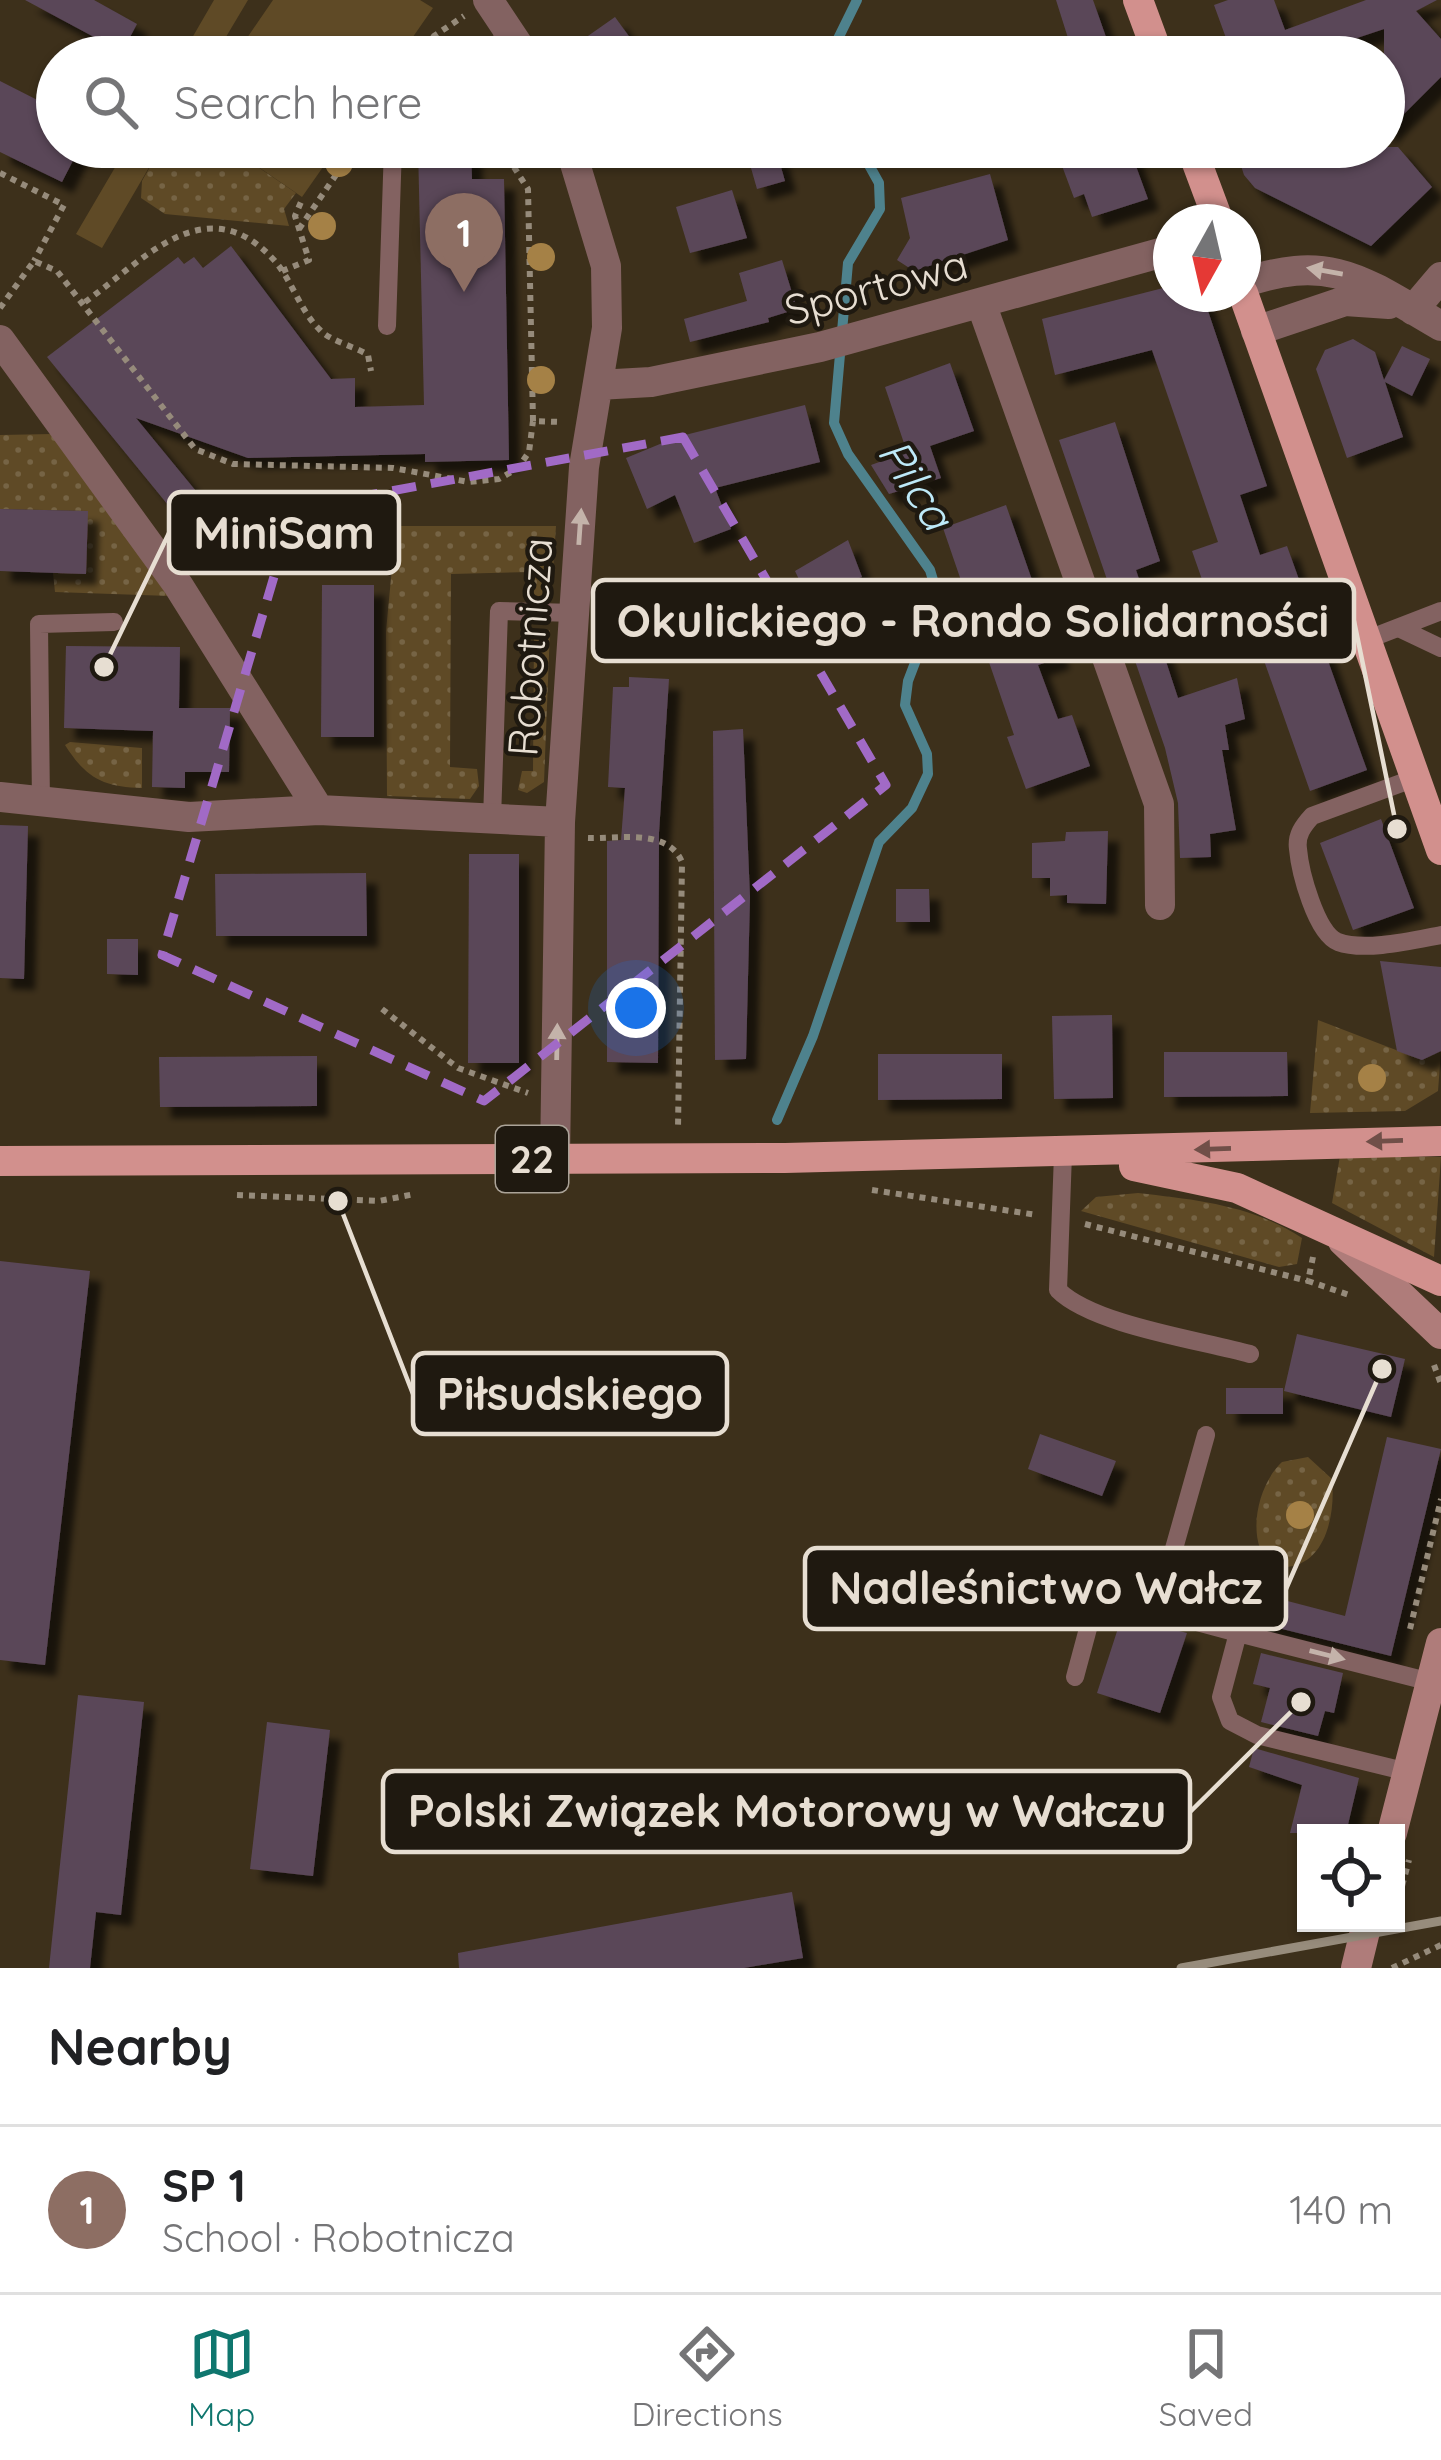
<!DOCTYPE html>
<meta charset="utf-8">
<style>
body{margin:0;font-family:Quicksand,sans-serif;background:#f2f2f2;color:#202124}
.controls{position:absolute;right:36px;bottom:36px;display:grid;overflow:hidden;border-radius:0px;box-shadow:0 3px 9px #0004}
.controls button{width:108px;height:108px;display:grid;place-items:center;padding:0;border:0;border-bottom:3px solid #e0e0e0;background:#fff;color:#202124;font:60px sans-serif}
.compass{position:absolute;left:1153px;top:204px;width:108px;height:108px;border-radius:50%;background:#fff;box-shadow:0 3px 9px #0004;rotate:188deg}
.you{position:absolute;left:636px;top:1008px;width:42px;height:42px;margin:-30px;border:9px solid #fff;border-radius:50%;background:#1a73e8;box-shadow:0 0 0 18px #1a73e833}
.badge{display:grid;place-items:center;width:78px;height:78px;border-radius:50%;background:#0f766e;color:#fff;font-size:39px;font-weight:700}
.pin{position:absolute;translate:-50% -99px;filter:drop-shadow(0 3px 6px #0008)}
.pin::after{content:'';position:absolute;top:63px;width:42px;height:36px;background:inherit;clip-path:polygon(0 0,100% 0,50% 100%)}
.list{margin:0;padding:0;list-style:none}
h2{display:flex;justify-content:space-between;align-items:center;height:156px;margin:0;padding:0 48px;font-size:51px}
h2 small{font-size:39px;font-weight:400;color:#757577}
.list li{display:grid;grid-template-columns:78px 1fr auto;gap:36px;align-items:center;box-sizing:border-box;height:168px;padding:0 48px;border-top:3px solid #e0e0e0}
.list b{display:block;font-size:45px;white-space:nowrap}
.list p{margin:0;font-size:39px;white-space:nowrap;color:#757577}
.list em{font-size:39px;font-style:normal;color:#757577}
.icon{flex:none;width:66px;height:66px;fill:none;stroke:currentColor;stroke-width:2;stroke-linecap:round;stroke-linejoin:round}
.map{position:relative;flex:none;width:1441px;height:1968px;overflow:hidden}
.search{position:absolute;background:#fff;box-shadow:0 3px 9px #0004;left:36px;right:36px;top:36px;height:132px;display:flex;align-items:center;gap:30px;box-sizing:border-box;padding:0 42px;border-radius:66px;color:#757577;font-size:45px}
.sheet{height:324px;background:#fff}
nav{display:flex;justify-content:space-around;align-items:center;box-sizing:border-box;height:168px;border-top:3px solid #e0e0e0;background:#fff;font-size:33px;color:#757577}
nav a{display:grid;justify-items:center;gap:6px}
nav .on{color:#0f766e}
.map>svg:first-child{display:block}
.grass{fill:url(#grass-dots)}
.garden{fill:#5f4a26}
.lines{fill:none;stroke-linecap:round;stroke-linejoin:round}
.stream{stroke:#4e828d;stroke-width:10}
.building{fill:#5a4759;filter:url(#shadow)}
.path{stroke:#968b7b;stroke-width:6;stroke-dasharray:6 6;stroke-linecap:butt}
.service{stroke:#836261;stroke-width:18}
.minor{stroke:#836261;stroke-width:30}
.secondary{stroke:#af7c7a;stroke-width:30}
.primary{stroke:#d2908d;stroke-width:30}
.rail{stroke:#978c7c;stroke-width:9}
.tree{fill:#a58146}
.oneway{fill:#c4b3aa}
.oneway2{fill:#704f48}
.marked{fill:none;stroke:#a16ac6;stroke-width:9;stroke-dasharray:24 15;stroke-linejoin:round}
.labels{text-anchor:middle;stroke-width:9;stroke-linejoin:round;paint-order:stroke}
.shield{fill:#1f1910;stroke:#aba398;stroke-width:3}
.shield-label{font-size:39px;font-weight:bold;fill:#e7ded2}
.street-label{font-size:42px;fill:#e7ded2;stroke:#1f1910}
.water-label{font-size:45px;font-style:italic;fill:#bde9f8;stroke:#1f1910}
.leader{fill:none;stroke:#e7ded2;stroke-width:4.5}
.callout-dot{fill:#e7ded2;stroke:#1f1910;stroke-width:4.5}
.callout{fill:#1f1910;stroke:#e7ded2;stroke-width:4.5}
.callout-label{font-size:45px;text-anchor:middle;font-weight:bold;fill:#e7ded2}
</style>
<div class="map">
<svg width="1441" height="1968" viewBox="0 0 1441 1968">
<defs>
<pattern id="grass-dots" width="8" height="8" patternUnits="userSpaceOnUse" patternTransform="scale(3)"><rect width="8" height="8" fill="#5f4a26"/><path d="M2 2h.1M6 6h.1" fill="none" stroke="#766445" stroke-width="1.8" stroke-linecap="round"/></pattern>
<filter id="shadow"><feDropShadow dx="11" dy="11" stdDeviation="3" flood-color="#0009"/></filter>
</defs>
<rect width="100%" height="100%" fill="#3d301b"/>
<path class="grass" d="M 161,147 L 229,147 L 296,193 L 284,209 L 289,226 L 165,214 L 141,198 L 142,181 Z
M 53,434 L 170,596 L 55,592 L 53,573 L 88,511 L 0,509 L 0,435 Z
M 396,526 L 556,526 L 551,601 L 533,594 L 531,572 L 451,574 L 450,767 L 477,769 L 479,786 L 470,799 L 387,796 L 386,631 Z
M 550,630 L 544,782 L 527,793 L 518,790 L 522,771 L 533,771 L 534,636 Z
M 70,742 L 142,748 L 142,788 C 103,787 86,778 65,745 Z
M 1318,1020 L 1422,1060 L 1441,1051 L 1438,1091 L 1405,1111 L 1310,1113 Z
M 1340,1156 L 1441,1157 L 1434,1257 L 1332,1203 Z
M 1138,1193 C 1198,1200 1251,1205 1302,1238 L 1297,1264 L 1279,1267 L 1081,1211 L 1096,1197 Z
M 1308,1457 L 1332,1479 C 1336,1517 1324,1576 1271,1566 C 1245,1541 1257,1485 1282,1462 Z"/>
<path class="garden" d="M 214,0 L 248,0 L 214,57 L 181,57 Z
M 273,0 L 420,0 L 433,8 L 399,57 L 234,57 Z
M 127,147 L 161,147 L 102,248 L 76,234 Z
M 229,147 L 337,147 L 302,197 Z"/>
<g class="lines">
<path class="stream" d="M 829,57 L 857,0
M 777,1120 L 813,1036 L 879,842 L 912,808 L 928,774 L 927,754 L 905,705 L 908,681 L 939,600 L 930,570 L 848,454 L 834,423 L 848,263 L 880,209 L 879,183 L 859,147"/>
</g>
<path class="building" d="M 25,0 L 94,0 L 137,24 L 122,52 Z
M 1056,0 L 1093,0 L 1113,57 L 1074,57 Z
M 1228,0 L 1274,0 L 1285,30 L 1366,0 L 1437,0 L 1416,11 L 1441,39 L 1441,77 L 1384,134 L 1384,29 L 1300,57 L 1220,57 L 1230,49 L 1214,5 Z
M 615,17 L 644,57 L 558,57 Z
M 0,81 L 57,110 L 57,147 L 80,147 L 62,182 L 0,152 Z
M 418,147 L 471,147 L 472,179 L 504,179 L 509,460 L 425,462 L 425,454 L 248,458 L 136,418 L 228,530 L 204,549 L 47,357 L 178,257 L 184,264 L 194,257 L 203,268 L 231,246 L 331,379 L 355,378 L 355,407 L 424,405 Z
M 1055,147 L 1129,147 L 1148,199 L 1092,217 L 1084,194 L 1074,198 Z
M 1235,147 L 1398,147 L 1432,187 L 1371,246 L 1255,188 L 1244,175 Z
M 777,153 L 785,181 L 757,189 L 749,161 Z
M 990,174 L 1008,240 L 914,271 L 897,260 L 910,238 L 901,198 Z
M 732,190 L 747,238 L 690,253 L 676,207 Z
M 782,260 L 797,309 L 768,318 L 769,322 L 690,342 L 684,319 L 747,301 L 739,273 Z
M 1171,286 L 1171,294 L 1201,294 L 1207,308 L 1267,486 L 1240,495 L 1260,555 L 1287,546 L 1367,770 L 1310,791 L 1242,598 L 1212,608 L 1192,551 L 1218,542 L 1152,350 L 1055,375 L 1042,319 Z
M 1353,339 L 1375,352 L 1384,380 L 1402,346 L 1430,359 L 1412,396 L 1385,382 L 1403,437 L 1347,458 L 1316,369 L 1325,350 Z
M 950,363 L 974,431 L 930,446 L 941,478 L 889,494 L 871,465 L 907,452 L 885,387 Z
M 805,405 L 820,462 L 715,488 L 731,529 L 694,543 L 675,495 L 647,509 L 626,458 L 677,437 Z
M 1115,422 L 1160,561 L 1136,570 L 1178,698 L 1237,678 L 1245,719 L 1225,725 L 1229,750 L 1222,750 L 1236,830 L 1210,834 L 1211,857 L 1180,858 L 1178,803 L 1165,748 L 1059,440 Z
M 1006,505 L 1059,658 L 1038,665 L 1058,719 L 1072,715 L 1090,766 L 1026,789 L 1007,737 L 1014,735 L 943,528 Z
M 0,509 L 88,511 L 86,574 L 0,571 Z
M 848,540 L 862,577 L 807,596 L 795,571 Z
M 322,585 L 374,585 L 374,737 L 321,737 Z
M 66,646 L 180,647 L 179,708 L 230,708 L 229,772 L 185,772 L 185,788 L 152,787 L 153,731 L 64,728 Z
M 629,677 L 669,679 L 659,833 L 658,1063 L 607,1062 L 607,841 L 621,840 L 625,788 L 608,787 L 613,687 L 629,687 Z
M 743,729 L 750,897 L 746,1059 L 715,1060 L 713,731 Z
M 1381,819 L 1414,908 L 1353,930 L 1320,843 Z
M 0,825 L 28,826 L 24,979 L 0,978 Z
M 1108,831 L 1106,904 L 1067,903 L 1067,895 L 1050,896 L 1050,878 L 1032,878 L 1032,843 L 1065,841 L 1066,832 Z
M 469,854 L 519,854 L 519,1063 L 468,1063 Z
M 366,873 L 367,936 L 216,936 L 215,874 Z
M 896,889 L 929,889 L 930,922 L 896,922 Z
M 107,939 L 138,939 L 138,975 L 107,974 Z
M 1380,961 L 1441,967 L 1441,1051 L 1422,1060 L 1397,1051 Z
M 1112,1015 L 1113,1098 L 1054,1099 L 1052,1016 Z
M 1164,1052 L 1287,1052 L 1288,1096 L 1164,1097 Z
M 878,1054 L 1002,1054 L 1002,1099 L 878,1100 Z
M 317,1056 L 317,1106 L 160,1107 L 159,1057 Z
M 0,1261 L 90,1271 L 45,1665 L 0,1660 Z
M 1297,1334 L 1405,1359 L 1391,1417 L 1284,1391 Z
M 1226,1388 L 1283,1388 L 1283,1414 L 1226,1414 Z
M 1040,1434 L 1116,1461 L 1102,1496 L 1028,1469 Z
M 1387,1437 L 1441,1449 L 1391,1656 L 1185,1605 L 1192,1576 L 1345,1616 Z
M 1122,1616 L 1187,1633 L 1160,1713 L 1097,1693 Z
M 1261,1653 L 1343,1673 L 1334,1713 L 1325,1711 L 1318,1736 L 1261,1722 L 1270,1688 L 1253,1684 Z
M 78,1695 L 144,1702 L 121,1915 L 96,1912 L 90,1968 L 49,1968 Z
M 267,1722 L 330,1730 L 313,1876 L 250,1869 Z
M 1254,1748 L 1359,1778 L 1346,1833 L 1290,1833 L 1302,1785 L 1249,1767 Z
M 792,1892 L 803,1958 L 744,1968 L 459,1968 L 458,1953 Z"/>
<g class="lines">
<path class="path" d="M 419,57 L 434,36 L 464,16
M 501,147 L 528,189 L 533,421 L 561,422
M 0,173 L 64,205 L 34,261
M 299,229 L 355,147
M 282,271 L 309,260 L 295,216 L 301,202
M 85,302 C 144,260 206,186 274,260 C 292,280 300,311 320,330 C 330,341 354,346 368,355 L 371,371
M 0,308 L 34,261 L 57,271 L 195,449 L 233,464 L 393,468 L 469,482 L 499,479 L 518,468 L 529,452 L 533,421
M 588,838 C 618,839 668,828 682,862 L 678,1128
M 382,1009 L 458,1068 L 528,1093
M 872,1190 L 1037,1215
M 237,1195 L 379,1201 L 415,1194
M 1085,1224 L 1308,1281
M 1313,1257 L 1308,1281 L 1352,1296
M 1434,1365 L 1441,1384
M 1410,1629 L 1441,1499
M 1396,1909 L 1409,1860
M 1392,1968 L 1441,1945"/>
<path class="service" d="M 476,57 L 511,35
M 387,326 L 393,147
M 1401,629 L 1441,648
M 1366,640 L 1441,611
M 1415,778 L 1312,816 C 1303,826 1296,835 1298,849 C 1300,872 1316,933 1338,942 C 1365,952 1414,940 1441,935
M 41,804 L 39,624 L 114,622
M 492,819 L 499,611 L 575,613
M 1063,1154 L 1058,1290 C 1093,1325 1200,1340 1250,1354
M 1157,1609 L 1206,1435
M 1075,1677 L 1097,1595 L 1238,1633
M 1408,1772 L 1257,1735 L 1230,1721 L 1221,1697 L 1238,1633 L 1431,1682"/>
<path class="minor" d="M 488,0 L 526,57
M 1243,283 C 1332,252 1365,282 1441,326
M 981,303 L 1159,804 L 1160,905
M 1413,310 L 1441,277
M 1256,331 L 1345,301 L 1389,304
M 0,340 L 178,585 L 319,810
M 598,385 L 651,382 L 820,347 L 1171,250
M 0,797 L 189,817 L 319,810 L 560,822
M 555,1159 L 560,822 L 584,467 L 607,328 L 606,266 L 570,147"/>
<path class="secondary" d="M 1343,1241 L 1441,1334
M 1392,1833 L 1441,1643
M 1356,1968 L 1367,1923"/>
<path class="primary" d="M 1138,0 L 1159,57
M 1191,147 L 1219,222
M 1243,293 L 1441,850
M 0,1161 L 785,1158 L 1441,1141
M 1134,1166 L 1237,1188 L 1441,1281"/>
<path class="rail" d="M 1181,1968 L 1441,1921"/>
</g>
<g class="tree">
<circle cx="339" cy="163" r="14"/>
<circle cx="322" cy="226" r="14"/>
<circle cx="541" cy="257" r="14"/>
<circle cx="541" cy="380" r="14"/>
<circle cx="1372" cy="1078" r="14"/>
<circle cx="1300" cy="1515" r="14"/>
</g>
<defs><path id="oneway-solid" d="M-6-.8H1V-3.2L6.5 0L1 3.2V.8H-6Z" transform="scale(3)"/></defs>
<g class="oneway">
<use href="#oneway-solid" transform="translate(1325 271) rotate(-170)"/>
<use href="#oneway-solid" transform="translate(580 527) rotate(-86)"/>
<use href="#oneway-solid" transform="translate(557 1042) rotate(-89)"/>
<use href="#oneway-solid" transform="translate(1327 1655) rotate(14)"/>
</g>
<g class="oneway2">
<use href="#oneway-solid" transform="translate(1385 1141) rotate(178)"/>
<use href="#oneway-solid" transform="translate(1213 1149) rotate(178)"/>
</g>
<path class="marked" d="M 683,437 L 886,785 L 484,1101 L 162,955 L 294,509 Z"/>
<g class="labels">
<rect class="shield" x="496" y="1126" width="72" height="66" rx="9"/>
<g class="shield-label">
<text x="532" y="1173">22</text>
</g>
<g class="street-label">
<text transform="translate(876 287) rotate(-15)" y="15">Sportowa</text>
<text transform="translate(530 647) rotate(-86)" y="15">Robotnicza</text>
</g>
<g class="water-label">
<text transform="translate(916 484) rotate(57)" y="16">Pilca</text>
</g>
</g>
<path class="leader" d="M104 667L169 533M1397 829L1354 621M338 1201L413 1394M1382 1369L1286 1589M1301 1702L1190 1812"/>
<g class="callout-dot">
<circle cx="104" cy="667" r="12"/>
<circle cx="1397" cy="829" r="12"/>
<circle cx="338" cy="1201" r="12"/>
<circle cx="1382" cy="1369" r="12"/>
<circle cx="1301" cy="1702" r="12"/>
</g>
<g class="callout">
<rect x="169" y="492" width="230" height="81" rx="12"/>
<rect x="593" y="580" width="761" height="81" rx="12"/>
<rect x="413" y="1353" width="314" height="81" rx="12"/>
<rect x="805" y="1548" width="481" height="81" rx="12"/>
<rect x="383" y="1771" width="807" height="81" rx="12"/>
</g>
<g class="callout-label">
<text x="284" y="549">MiniSam</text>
<text x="973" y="637">Okulickiego - Rondo Solidarności</text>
<text x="570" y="1410">Piłsudskiego</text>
<text x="1046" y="1604">Nadleśnictwo Wałcz</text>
<text x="787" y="1827">Polski Związek Motorowy w Wałczu</text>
</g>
</svg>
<div class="controls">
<button><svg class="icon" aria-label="locate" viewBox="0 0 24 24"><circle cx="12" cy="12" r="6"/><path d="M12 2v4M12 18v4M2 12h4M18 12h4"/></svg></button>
</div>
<svg class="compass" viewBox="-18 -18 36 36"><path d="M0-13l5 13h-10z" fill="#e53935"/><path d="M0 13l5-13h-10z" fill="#757577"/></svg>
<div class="you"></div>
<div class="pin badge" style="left:464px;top:292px;background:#8d6e63">1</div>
<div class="search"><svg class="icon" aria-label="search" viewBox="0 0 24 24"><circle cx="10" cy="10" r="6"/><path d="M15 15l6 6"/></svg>Search here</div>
</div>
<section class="sheet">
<h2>Nearby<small></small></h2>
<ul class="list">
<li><span class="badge" style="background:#8d6e63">1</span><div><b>SP 1</b><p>School · Robotnicza</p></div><em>140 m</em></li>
</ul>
</section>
<nav>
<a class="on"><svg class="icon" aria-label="map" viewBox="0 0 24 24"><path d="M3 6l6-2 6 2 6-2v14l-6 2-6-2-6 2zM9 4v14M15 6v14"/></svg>Map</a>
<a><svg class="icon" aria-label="directions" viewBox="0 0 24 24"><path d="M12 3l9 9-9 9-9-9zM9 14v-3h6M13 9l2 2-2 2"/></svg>Directions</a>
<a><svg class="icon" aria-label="saved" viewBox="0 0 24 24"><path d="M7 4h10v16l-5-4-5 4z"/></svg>Saved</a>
</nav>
